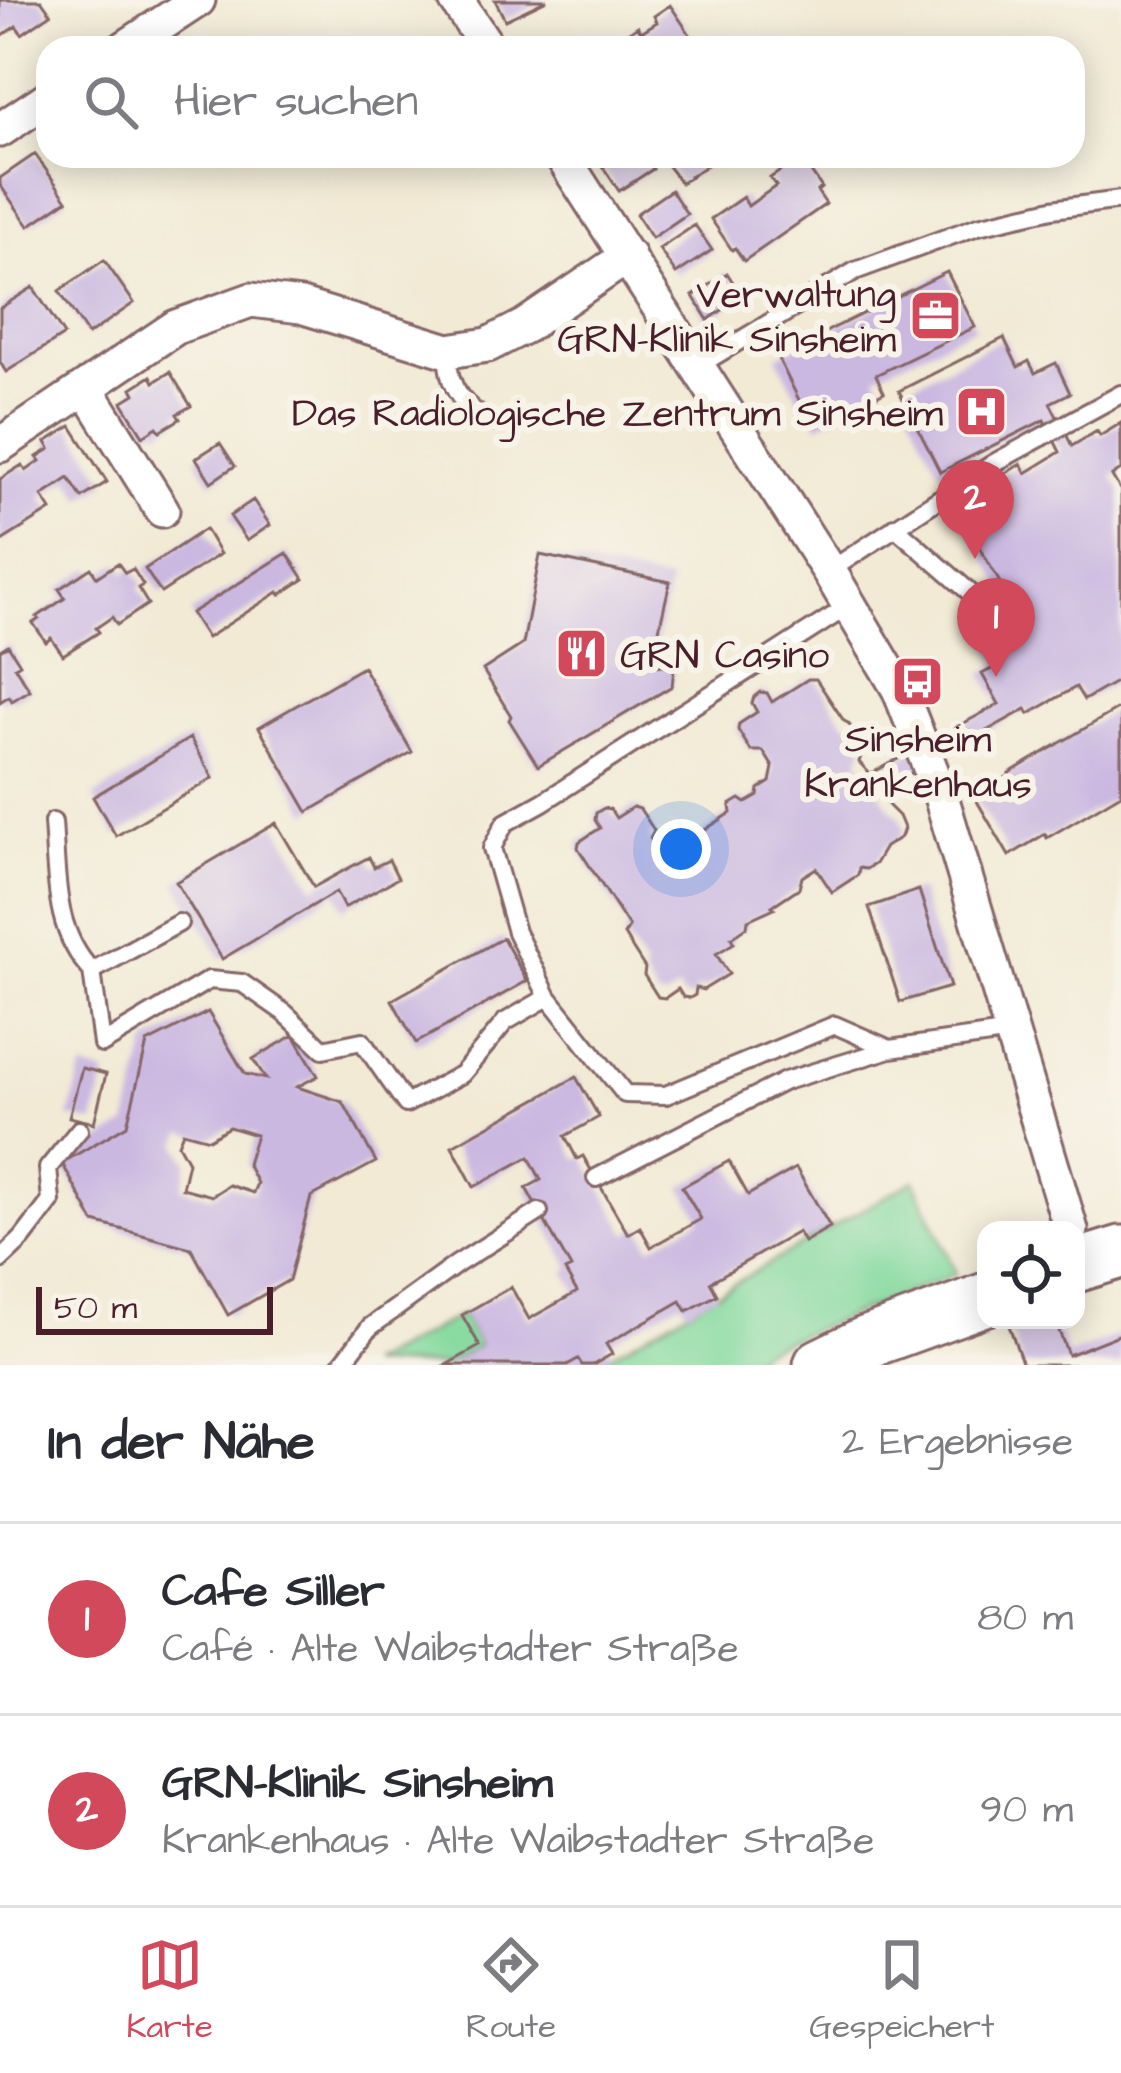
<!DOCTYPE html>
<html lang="de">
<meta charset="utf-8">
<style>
body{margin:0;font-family:"Architects Daughter",sans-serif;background:#f7f7f7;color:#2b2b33}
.controls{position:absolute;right:36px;bottom:36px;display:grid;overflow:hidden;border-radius:24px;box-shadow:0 6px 30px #0003}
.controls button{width:108px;height:108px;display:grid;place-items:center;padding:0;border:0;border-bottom:3px solid #e1e1e2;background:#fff;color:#2b2b33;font:60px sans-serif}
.scale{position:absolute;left:36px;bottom:30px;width:237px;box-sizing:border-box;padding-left:12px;border:6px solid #4a1f2b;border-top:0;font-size:33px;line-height:42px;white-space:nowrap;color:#4a1f2b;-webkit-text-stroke:9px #f7f3e8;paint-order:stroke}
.you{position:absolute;left:681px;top:849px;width:42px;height:42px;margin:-30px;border:9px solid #fff;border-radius:50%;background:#1a73e8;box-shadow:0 0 0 18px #1a73e833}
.badge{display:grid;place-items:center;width:78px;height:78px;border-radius:50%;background:#d1495b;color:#fff;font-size:39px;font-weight:700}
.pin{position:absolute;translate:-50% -99px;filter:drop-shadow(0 3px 6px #0008)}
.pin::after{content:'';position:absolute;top:63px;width:42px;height:36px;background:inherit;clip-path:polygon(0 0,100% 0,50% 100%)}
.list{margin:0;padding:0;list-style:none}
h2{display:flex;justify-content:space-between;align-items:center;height:156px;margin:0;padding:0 48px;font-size:51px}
h2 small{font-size:39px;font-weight:400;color:#7c7c81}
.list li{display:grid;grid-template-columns:78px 1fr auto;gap:36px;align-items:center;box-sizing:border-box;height:192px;padding:0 48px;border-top:3px solid #e1e1e2}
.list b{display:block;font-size:45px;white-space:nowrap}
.list p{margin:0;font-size:39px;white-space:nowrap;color:#7c7c81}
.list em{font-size:39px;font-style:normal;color:#7c7c81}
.icon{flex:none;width:66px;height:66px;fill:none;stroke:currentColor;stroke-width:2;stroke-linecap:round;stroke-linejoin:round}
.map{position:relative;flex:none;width:1121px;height:1365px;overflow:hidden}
.search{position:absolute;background:#fff;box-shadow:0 6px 30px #0003;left:36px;right:36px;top:36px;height:132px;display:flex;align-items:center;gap:30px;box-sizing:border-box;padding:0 42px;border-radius:36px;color:#7c7c81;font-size:45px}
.sheet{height:540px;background:#fff}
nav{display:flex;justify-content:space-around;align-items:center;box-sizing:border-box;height:168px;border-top:3px solid #e1e1e2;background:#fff;font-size:33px;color:#7c7c81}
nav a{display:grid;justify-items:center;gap:6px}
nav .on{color:#d1495b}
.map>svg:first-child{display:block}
.green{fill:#82d99d;stroke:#667c64;stroke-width:3}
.building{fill:#cbb8e1;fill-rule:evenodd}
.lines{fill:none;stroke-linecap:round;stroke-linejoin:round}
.service-casing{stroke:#856666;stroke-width:22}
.minor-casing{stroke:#856666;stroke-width:39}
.primary-casing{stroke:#856666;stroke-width:57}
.service{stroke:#fff;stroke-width:16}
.minor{stroke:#fff;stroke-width:33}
.primary{stroke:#fff;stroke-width:51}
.labels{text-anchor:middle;stroke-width:12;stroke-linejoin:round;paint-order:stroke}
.poi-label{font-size:39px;fill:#4a1f2b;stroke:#f7f3e8;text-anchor:end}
</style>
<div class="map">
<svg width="1121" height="1365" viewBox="0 0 1121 1365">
<rect width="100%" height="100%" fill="#f7f3e8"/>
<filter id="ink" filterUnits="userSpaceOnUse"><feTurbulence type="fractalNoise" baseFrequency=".00833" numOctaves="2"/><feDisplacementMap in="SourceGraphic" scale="24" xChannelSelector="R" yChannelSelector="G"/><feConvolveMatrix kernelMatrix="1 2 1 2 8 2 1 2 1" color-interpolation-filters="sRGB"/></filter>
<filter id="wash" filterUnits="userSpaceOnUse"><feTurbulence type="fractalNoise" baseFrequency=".004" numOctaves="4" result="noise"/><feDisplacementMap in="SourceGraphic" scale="48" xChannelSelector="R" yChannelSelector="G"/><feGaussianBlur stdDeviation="2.7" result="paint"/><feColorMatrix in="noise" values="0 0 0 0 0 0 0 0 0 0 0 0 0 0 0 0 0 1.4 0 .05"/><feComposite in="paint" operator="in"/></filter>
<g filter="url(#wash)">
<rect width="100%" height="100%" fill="#f2ead5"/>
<path class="green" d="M 914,1180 L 956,1274 L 764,1349 L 743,1365 L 593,1365 Z
M 462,1315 L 480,1346 L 446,1365 L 367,1365 Z"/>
<g id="blocks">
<path class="building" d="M 0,0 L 41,0 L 51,14 L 22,34 L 16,26 L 0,37 Z
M 495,0 L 547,0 L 505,20 Z
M 670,5 L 697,45 L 692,48 L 618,48 L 628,41 L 625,35 L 638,26 L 641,32 L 657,22 L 654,16 Z
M 35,154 L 67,200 L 29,226 L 0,185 L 0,178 Z
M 619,156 L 644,156 L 653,169 L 619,191 L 603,167 Z
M 660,156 L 720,156 L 681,183 Z
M 801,157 L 822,188 L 817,191 L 826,204 L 744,261 L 735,248 L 732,250 L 711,219 L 743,197 L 748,206 L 776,186 L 770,178 Z
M 671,190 L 687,214 L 652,238 L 636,214 Z
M 695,225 L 712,250 L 676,274 L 659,249 Z
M 104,260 L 134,303 L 88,335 L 59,291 Z
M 947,272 L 975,327 L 876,375 L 884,392 L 818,425 L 810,409 L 805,412 L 777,356 Z
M 727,273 L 742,296 L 708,320 L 693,296 Z
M 33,287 L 64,335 L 6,372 L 0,362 L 0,308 Z
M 1004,338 L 1018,367 L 1029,361 L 1035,373 L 1056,363 L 1070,393 L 1050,403 L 1072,446 L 1097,431 L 1100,436 L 1121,423 L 1121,470 L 1112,476 L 1121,491 L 1121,679 L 1084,700 L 1076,687 L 1029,714 L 1026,709 L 879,791 L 889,806 L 899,816 L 904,828 L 901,837 L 885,847 L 875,864 L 866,869 L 859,868 L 858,875 L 832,892 L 816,868 L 802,877 L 799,888 L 772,906 L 774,908 L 748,920 L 747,927 L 731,938 L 734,943 L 716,954 L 729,974 L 703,990 L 696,988 L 695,995 L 690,998 L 683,997 L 678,989 L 665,998 L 658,997 L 644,975 L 645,968 L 624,935 L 629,927 L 578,848 L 579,842 L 600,828 L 595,820 L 596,813 L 604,808 L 610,809 L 616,818 L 633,807 L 640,809 L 654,830 L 650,838 L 661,855 L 671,858 L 682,850 L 690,852 L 702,845 L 699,839 L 700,833 L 731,813 L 730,805 L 740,799 L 746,803 L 758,796 L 759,789 L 770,782 L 773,767 L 763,751 L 751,751 L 738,730 L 739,724 L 757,712 L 752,703 L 754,697 L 760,692 L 767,693 L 772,702 L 808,679 L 816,679 L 844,721 L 848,723 L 864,747 L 859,762 L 870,774 L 999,704 L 982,674 L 999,665 L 989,647 L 1025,626 L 954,503 L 1021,464 L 1026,473 L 1060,452 L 1044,420 L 940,472 L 899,391 Z
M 170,372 L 191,406 L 177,414 L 180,419 L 160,431 L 157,427 L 143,436 L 122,402 L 135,394 L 132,388 L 151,376 L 154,382 Z
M 71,426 L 107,482 L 82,498 L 69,478 L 42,496 L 51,510 L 0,542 L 0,479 L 22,465 L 26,471 L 40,461 L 37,457 L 50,449 L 46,442 Z
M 220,443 L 235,466 L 211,482 L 196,458 Z
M 253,500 L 270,525 L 247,541 L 230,516 Z
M 205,529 L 220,554 L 161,593 L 145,569 Z
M 287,553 L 304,579 L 280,595 L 278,592 L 207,638 L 191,613 Z
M 540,555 L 670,582 L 651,664 L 674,668 L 672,686 L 538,766 L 509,720 L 511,716 L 483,670 L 523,644 Z
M 118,563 L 125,573 L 133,569 L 143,585 L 138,588 L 148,604 L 117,625 L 112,617 L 96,628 L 99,632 L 63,655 L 51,638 L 46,642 L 33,623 L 39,619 L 37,617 L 65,598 L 59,589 L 91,568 L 97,577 Z
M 8,645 L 20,664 L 15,667 L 30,690 L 12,701 L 9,696 L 0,702 L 0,650 Z
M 363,667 L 412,752 L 308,812 L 259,727 Z
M 1121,707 L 1121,794 L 1047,838 L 1045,834 L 1009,856 L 974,796 L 1010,775 L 1009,773 Z
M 190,738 L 213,778 L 116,836 L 93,797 Z
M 276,823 L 314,887 L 369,857 L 374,867 L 389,860 L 398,878 L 344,908 L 336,892 L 222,959 L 176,882 Z
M 919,890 L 950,987 L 900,1002 L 869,907 Z
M 503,938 L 527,981 L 416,1043 L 392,1000 Z
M 208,1012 L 245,1074 L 266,1079 L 253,1059 L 294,1035 L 318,1076 L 297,1087 L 343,1102 L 376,1162 L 311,1197 L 289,1280 L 228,1315 L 191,1248 L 94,1222 L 62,1163 L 127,1125 L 147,1043 ZM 229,1127 L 256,1135 L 247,1164 L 257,1183 L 253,1193 L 229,1185 L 212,1196 L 182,1188 L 188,1162 L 178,1144 L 183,1132 L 209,1139 Z
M 82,1068 L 106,1074 L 94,1123 L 69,1117 Z
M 576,1077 L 599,1117 L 565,1136 L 577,1159 L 583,1156 L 628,1234 L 640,1227 L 651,1247 L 701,1219 L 682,1187 L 729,1161 L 748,1195 L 796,1168 L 830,1227 L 804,1242 L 798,1232 L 710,1282 L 717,1295 L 687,1311 L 681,1301 L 606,1344 L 612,1354 L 593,1365 L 582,1365 L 578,1359 L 567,1365 L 446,1365 L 480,1346 L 462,1315 L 511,1287 L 529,1319 L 577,1292 L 565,1271 L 571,1268 L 526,1188 L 541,1180 L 529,1157 L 474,1187 L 452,1146 Z
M 1007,1320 L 1055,1320 L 1068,1355 L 1121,1334 L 1121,1365 L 1023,1365 Z"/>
</g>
</g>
<g filter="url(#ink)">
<use href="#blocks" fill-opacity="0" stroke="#856666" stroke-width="3"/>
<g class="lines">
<defs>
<path id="service" d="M 448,351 C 446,386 463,409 494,422
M 698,366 L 855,271 L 978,226 L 1052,209 L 1121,200
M 895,527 L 974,596
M 829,571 L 994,463 L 1121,394
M 53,822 C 57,874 53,931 92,971
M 179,923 L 92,971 L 102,1044 L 209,980 L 242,983 L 285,1013 L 323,1049 L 362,1041 L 406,1104 L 462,1074 L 505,1022 L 548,997 L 516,932 L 492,848 L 505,823 L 543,802 L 850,605
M 548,997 L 625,1094 L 666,1095 L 835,1025 L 890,1049
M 596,1178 L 785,1081 L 890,1049 L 1011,1032
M 0,1260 L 22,1239 L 51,1201 L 48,1168 L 79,1130
M 341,1365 L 370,1327 L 457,1264 L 539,1212"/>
<path id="minor" d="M 456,0 L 488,48
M 125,48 L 198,0
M 0,130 L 48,98
M 562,156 L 829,571 L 899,689 L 940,793 L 1071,1230
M 86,388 L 162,510
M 0,445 L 176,327 L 251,300 L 301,306 L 448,351 L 488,345 L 525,326 L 628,256"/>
<path id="primary" d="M 1076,1266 L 1121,1252
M 820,1365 L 865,1343 L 986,1299"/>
</defs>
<use href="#service" class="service-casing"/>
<use href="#minor" class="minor-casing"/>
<use href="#primary" class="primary-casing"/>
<use href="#service" class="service"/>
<use href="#minor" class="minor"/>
<use href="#primary" class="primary"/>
</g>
</g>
<defs>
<symbol id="office-square" viewBox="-11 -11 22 22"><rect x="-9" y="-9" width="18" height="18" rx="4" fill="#d1495b" stroke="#f7f3e8"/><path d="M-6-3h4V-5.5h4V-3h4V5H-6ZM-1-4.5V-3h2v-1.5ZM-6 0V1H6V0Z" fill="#fff"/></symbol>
<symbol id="hospital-square" viewBox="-11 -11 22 22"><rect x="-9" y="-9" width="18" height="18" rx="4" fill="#d1495b" stroke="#f7f3e8"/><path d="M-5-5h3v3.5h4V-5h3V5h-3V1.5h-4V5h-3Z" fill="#fff"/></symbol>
<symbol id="restaurant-square" viewBox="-11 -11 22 22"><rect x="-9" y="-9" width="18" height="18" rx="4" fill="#d1495b" stroke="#f7f3e8"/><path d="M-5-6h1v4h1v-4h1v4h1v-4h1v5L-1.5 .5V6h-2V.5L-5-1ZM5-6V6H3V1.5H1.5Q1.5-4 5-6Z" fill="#fff"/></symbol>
<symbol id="bus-square" viewBox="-11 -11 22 22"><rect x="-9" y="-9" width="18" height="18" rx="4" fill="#d1495b" stroke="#f7f3e8"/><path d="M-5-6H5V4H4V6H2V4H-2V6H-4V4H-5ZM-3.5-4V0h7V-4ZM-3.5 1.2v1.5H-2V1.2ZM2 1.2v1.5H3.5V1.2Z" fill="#fff"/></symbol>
</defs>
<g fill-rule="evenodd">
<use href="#office-square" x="906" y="286" width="59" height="59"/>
<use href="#hospital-square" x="952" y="382" width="59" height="59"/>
<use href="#restaurant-square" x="552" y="624" width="59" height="59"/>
<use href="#bus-square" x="888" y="652" width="59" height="59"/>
</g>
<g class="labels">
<g class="poi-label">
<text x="896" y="307">Verwaltung<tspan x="896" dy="45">GRN-Klinik Sinsheim</tspan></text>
<text x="943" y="426">Das Radiologische Zentrum Sinsheim</text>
<text x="620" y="668" text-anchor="start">GRN Casino</text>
<text x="918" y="752" text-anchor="middle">Sinsheim<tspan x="918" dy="45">Krankenhaus</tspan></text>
</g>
</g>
</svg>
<div class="controls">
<button><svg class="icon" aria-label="locate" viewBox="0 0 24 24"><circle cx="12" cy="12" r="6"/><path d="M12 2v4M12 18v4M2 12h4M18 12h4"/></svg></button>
</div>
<div class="scale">50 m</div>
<div class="you"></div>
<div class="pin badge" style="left:996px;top:677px">1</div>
<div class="pin badge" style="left:975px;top:559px">2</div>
<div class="search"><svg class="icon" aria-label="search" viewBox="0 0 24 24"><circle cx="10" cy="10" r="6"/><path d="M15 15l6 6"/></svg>Hier suchen</div>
</div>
<section class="sheet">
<h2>In der Nähe<small>2 Ergebnisse</small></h2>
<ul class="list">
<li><span class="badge">1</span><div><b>Cafe Siller</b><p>Café · Alte Waibstadter Straße</p></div><em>80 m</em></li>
<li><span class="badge">2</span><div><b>GRN-Klinik Sinsheim</b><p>Krankenhaus · Alte Waibstadter Straße</p></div><em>90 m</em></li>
</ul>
</section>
<nav>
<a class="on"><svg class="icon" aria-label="map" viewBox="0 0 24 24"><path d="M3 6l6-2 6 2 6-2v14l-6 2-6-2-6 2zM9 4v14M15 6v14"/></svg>Karte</a>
<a><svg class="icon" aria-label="directions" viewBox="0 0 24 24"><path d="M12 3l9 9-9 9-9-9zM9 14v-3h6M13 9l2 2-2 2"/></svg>Route</a>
<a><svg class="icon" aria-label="saved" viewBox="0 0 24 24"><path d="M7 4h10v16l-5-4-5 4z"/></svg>Gespeichert</a>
</nav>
